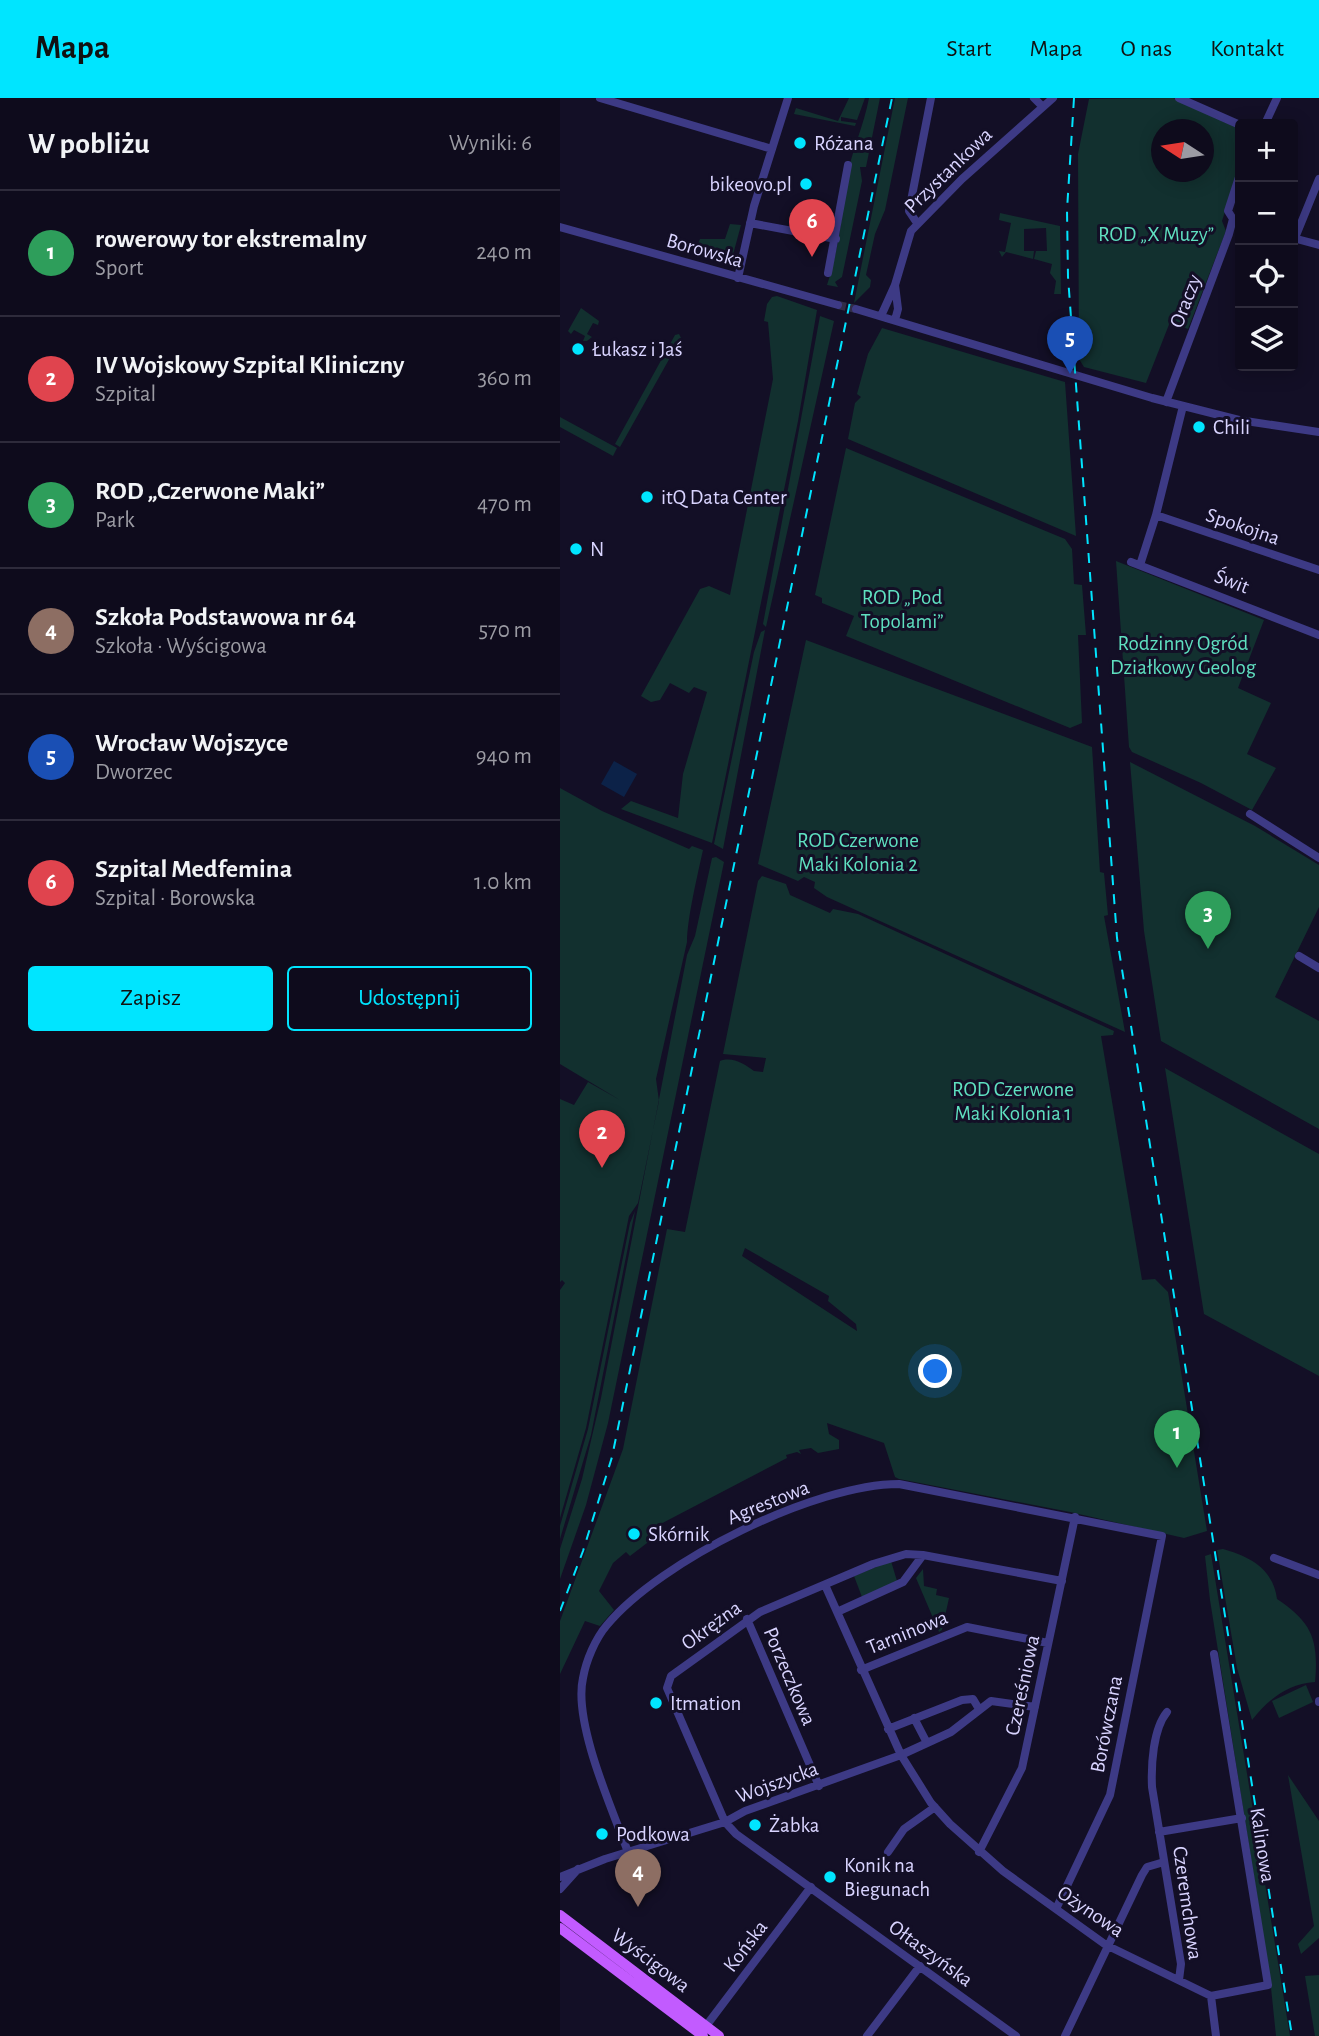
<!DOCTYPE html>
<html lang="pl">
<meta charset="utf-8">
<style>
body{margin:0;font-family:"Alegreya Sans",sans-serif;background:#1c1929;color:#f1f3f6}
.controls{position:absolute;right:21px;top:21px;display:grid;overflow:hidden;border-radius:7px;box-shadow:0 4px 18px #0003}
.controls button{width:63px;height:63px;display:grid;place-items:center;padding:0;border:0;border-bottom:2px solid #2e2b3b;background:#0e0b1c;color:#f1f3f6;font:35px sans-serif}
.compass{position:absolute;left:591px;top:21px;width:63px;height:63px;border-radius:50%;background:#0e0b1c;box-shadow:0 4px 18px #0003;rotate:282deg}
.you{position:absolute;left:376px;top:1274px;width:24px;height:24px;margin:-18px;border:5px solid #fff;border-radius:50%;background:#1a73e8;box-shadow:0 0 0 10px #1a73e833}
.badge{display:grid;place-items:center;width:46px;height:46px;border-radius:50%;background:#00e5ff;color:#fff;font-size:23px;font-weight:700}
.pin{position:absolute;translate:-50% -58px;filter:drop-shadow(0 2px 4px #0008)}
.pin::after{content:'';position:absolute;top:37px;width:24px;height:21px;background:inherit;clip-path:polygon(0 0,100% 0,50% 100%)}
.list{margin:0;padding:0;list-style:none}
h2{display:flex;justify-content:space-between;align-items:center;height:91px;margin:0;padding:0 28px;font-size:30px}
h2 small{font-size:23px;font-weight:400;color:#9b9ba3}
.list li{display:grid;grid-template-columns:46px 1fr auto;gap:21px;align-items:center;box-sizing:border-box;height:126px;padding:0 28px;border-top:2px solid #2e2b3b}
.list b{display:block;font-size:26px;white-space:nowrap}
.list p{margin:0;font-size:23px;white-space:nowrap;color:#9b9ba3}
.list em{font-size:23px;font-style:normal;color:#9b9ba3}
.actions{display:flex;gap:14px;padding:21px 28px}
.actions a{flex:1;padding:16px 0;border:2px solid #00e5ff;border-radius:7px;text-align:center;font-size:24px;color:#00e5ff}
.actions .main{background:#00e5ff;color:#111}
.icon{flex:none;width:38px;height:38px;fill:none;stroke:currentColor;stroke-width:2;stroke-linecap:round;stroke-linejoin:round}
.map{position:relative;flex:none;width:759px;height:1938px;overflow:hidden}
header{display:flex;align-items:center;gap:42px;box-sizing:border-box;height:98px;padding:0 35px;background:#00e5ff;color:#111}
header strong{font-size:33px}
nav{display:flex;gap:38px;margin-inline-start:auto;font-size:24px}
main{display:flex}
aside{flex:1;background:#0e0b1c}
.map>svg:first-child{display:block}
.green{fill:#12302f;fill-rule:evenodd}
.water{fill:#0c2248}
.lines{fill:none;stroke-linecap:round;stroke-linejoin:round}
.minor-tunnel{stroke:#312d47;stroke-width:8;stroke-dasharray:8 4;stroke-linecap:butt}
.minor{stroke:#3d3a85;stroke-width:8}
.major{stroke:#c25bff;stroke-width:10}
.rail{stroke:#00e5ff;stroke-width:2;stroke-dasharray:10 9;stroke-linecap:butt}
.poi-dot{fill:#00e5ff;stroke:#130f26;stroke-width:2.5}
.labels{text-anchor:middle;stroke-width:6;stroke-linejoin:round;paint-order:stroke}
.poi-label{font-size:21px;fill:#d9d4ff;stroke:#130f26;text-anchor:start}
.street-label{font-size:21px;fill:#d9d4ff;stroke:#130f26}
.park-label{font-size:21px;fill:#5fe0c0;stroke:#130f26}
</style>
<header>
<strong>Mapa</strong>
<nav><a>Start</a><a>Mapa</a><a>O nas</a><a>Kontakt</a></nav>
</header>
<main>
<aside>
<h2>W pobliżu<small>Wyniki: 6</small></h2>
<ul class="list">
<li><span class="badge" style="background:#2e9e5b">1</span><div><b>rowerowy tor ekstremalny</b><p>Sport</p></div><em>240 m</em></li>
<li><span class="badge" style="background:#e0444e">2</span><div><b>IV Wojskowy Szpital Kliniczny</b><p>Szpital</p></div><em>360 m</em></li>
<li><span class="badge" style="background:#2e9e5b">3</span><div><b>ROD „Czerwone Maki”</b><p>Park</p></div><em>470 m</em></li>
<li><span class="badge" style="background:#8d6e63">4</span><div><b>Szkoła Podstawowa nr 64</b><p>Szkoła · Wyścigowa</p></div><em>570 m</em></li>
<li><span class="badge" style="background:#1a4fb4">5</span><div><b>Wrocław Wojszyce</b><p>Dworzec</p></div><em>940 m</em></li>
<li><span class="badge" style="background:#e0444e">6</span><div><b>Szpital Medfemina</b><p>Szpital · Borowska</p></div><em>1.0 km</em></li>
</ul>
<div class="actions"><a class="main">Zapisz</a><a>Udostępnij</a></div>
</aside>
<div class="map">
<svg width="759" height="1938" viewBox="0 0 759 1938">
<rect width="100%" height="100%" fill="#130f26"/>
<path class="green" d="M 289,0 L 305,0 L 297,22 L 281,19 L 281,23 L 296,25 L 295,28 L 234,16 L 236,10 L 278,23 Z
M 309,0 L 320,0 L 306,69 L 300,69 L 302,83 L 282,179 L 275,184 L 278,189 L 267,187 C 279,151 282,116 287,79 C 292,52 304,27 309,0 Z
M 335,0 L 348,0 L 325,112 L 315,136 L 306,177 L 311,182 L 310,189 L 294,205 Z
M 613,0 L 680,29 L 680,67 L 662,123 L 666,133 L 628,231 L 610,224 L 586,285 L 524,269 L 519,261 L 518,56 L 529,1 ZM 601,32 L 643,32 L 643,74 L 601,74 Z
M 440,115 L 500,128 L 501,196 L 494,196 L 496,183 L 490,175 L 492,166 L 474,161 L 476,153 L 487,153 L 486,130 L 464,131 L 464,153 L 474,153 L 473,161 L 446,154 L 442,159 L 439,153 L 445,154 L 451,125 L 439,122 Z
M 170,126 L 181,127 L 170,168 L 133,157 L 140,141 L 165,141 Z
M 217,198 L 257,212 L 238,323 L 152,745 L 61,711 L 71,703 L 118,720 L 123,676 L 147,594 L 134,589 L 129,595 L 110,585 L 100,602 L 91,604 L 81,598 L 140,491 L 149,488 L 170,497 L 213,281 L 208,224 L 204,223 L 207,206 L 212,199 Z
M 21,210 L 39,223 L 38,227 L 33,225 L 27,236 L 32,239 L 27,243 L 23,243 L 25,238 L 14,232 L 11,236 L 8,233 Z
M 260,218 L 274,223 L 206,529 L 203,526 Z
M 322,230 L 505,284 L 516,438 L 288,341 L 295,305 L 301,299 L 297,296 L 308,256 Z
M 119,236 L 121,240 L 60,349 L 55,346 L 115,237 Z
M 0,319 L 57,350 L 53,358 L 0,329 Z
M 286,350 L 505,441 L 512,451 L 514,486 L 522,487 L 526,537 L 518,537 L 522,625 L 510,630 L 286,538 L 294,518 L 262,505 L 262,500 L 255,497 Z
M 556,463 L 704,522 L 678,590 L 711,605 L 687,656 L 716,670 L 692,712 L 641,685 L 572,654 L 569,649 Z
M 205,532 L 163,751 L 154,746 L 194,554 L 201,534 Z
M 246,542 L 532,649 L 540,774 L 544,775 L 548,817 L 544,818 L 565,934 L 267,799 L 254,790 L 255,784 L 244,779 L 238,783 L 198,766 Z
M 570,664 L 695,728 L 759,767 L 759,809 L 715,899 L 759,923 L 759,1031 L 601,943 L 584,833 Z
M 0,690 L 42,713 L 129,751 L 132,748 L 143,752 C 138,775 127,821 127,844 L 96,981 L 99,1003 L 78,1105 L 69,1118 L 26,1330 L 0,1420 L 0,1192 L 5,1185 L 2,1182 L 0,1184 L 0,1001 L 14,1007 L 28,984 L 60,1002 L 0,966 Z
M 156,759 L 164,764 L 48,1325 L 26,1407 L 0,1481 L 0,1451 L 22,1381 L 41,1300 L 127,857 L 135,838 L 152,760 Z
M 202,778 L 226,786 L 230,797 L 270,815 L 273,811 L 298,816 L 554,933 L 553,937 L 541,938 L 582,1182 L 595,1181 L 608,1194 L 647,1433 L 624,1440 L 510,1414 L 339,1381 L 335,1379 L 324,1345 L 267,1325 L 269,1336 L 279,1342 L 279,1351 L 258,1355 L 251,1350 L 239,1352 L 241,1356 L 237,1354 L 226,1357 L 227,1360 L 91,1431 L 91,1442 L 70,1458 L 66,1454 L 53,1465 L 39,1493 L 54,1512 L 40,1528 L 25,1523 L 0,1576 L 0,1523 L 63,1351 L 107,1131 L 125,1134 L 160,963 C 172,958 185,966 194,973 L 203,974 L 206,960 L 163,956 L 198,783 ZM 185,1150 L 269,1198 L 268,1203 L 296,1226 L 297,1233 L 182,1158 Z
M 605,970 L 759,1056 L 759,1278 L 644,1216 Z
M 75,1113 L 31,1337 L 0,1441 L 0,1428 L 28,1331 L 70,1125 Z
M 663,1451 C 691,1459 713,1471 717,1501 C 751,1524 759,1540 755,1584 C 727,1586 709,1601 692,1622 L 677,1570 L 657,1452 Z
M 651,1456 L 730,1938 L 716,1938 L 710,1880 L 650,1502 L 645,1458 Z
M 331,1463 L 337,1483 L 302,1499 L 294,1478 Z
M 363,1471 L 364,1488 L 377,1491 L 376,1497 L 389,1500 L 382,1532 L 379,1534 L 356,1480 Z
M 746,1587 L 753,1604 L 719,1620 L 712,1603 Z
M 728,1677 L 759,1723 L 759,1840 L 741,1856 L 738,1846 L 754,1828 Z
M 759,1877 L 759,1938 L 755,1938 L 745,1878 Z"/>
<path class="water" d="M 54,663 L 77,676 L 64,699 L 41,686 Z"/>
<g class="lines">
<path class="minor-tunnel" d="M 278,207 L 296,211"/>
<path class="minor" d="M 40,0 L 212,51
M 474,0 L 483,9
M 619,0 L 680,27
M 705,26 L 717,0
M 190,125 L 276,141
M 357,125 L 349,113 L 371,0
M 0,129 L 278,207
M 733,140 L 759,147
M 735,140 L 759,81
M 268,175 L 288,67
M 178,180 L 194,108 L 228,0
M 335,187 L 338,211 L 335,222
M 296,211 L 592,300 L 679,322 L 759,334
M 321,218 L 335,187 L 351,133 L 402,81 L 493,0
M 606,304 L 669,136 L 673,121 L 668,113 L 680,76
M 596,417 L 759,472
M 571,464 L 759,537
M 580,467 L 596,417 L 623,308
M 690,716 L 759,760
M 739,858 L 759,870
M 363,1457 L 502,1483
M 714,1460 L 759,1477
M 265,1487 L 341,1657 L 371,1705 L 390,1726 L 443,1773 L 546,1847 L 651,1898 L 656,1938
M 277,1514 L 343,1484 L 363,1457 L 346,1456 L 313,1466 L 200,1514 L 111,1578 L 107,1590 L 165,1724 L 176,1736 L 456,1938
M 187,1521 L 259,1688
M 301,1572 L 407,1529 L 488,1545
M 759,1603 L 759,1604
M 607,1614 C 593,1631 591,1667 592,1689 L 621,1866 L 619,1882
M 354,1620 L 367,1645
M 328,1631 L 402,1602 L 413,1601 L 419,1611
M 599,1734 L 682,1720
M 68,1754 C 52,1711 13,1624 23,1580 C 26,1563 35,1541 47,1527 C 100,1463 255,1386 339,1386 L 602,1438 L 550,1697 L 496,1811
M 328,1754 L 344,1731 L 375,1709
M 419,1754 L 462,1670 L 515,1419
M 0,1779 L 45,1761 L 165,1724 L 185,1713 L 341,1657 L 391,1634 L 431,1603 L 475,1609
M 0,1791 L 18,1771
M 651,1898 L 708,1887 L 654,1556
M 146,1928 L 251,1789
M 307,1938 L 360,1868
M 505,1938 L 582,1777 L 587,1769 L 604,1764"/>
<path class="major" d="M 0,1817 L 159,1938
M 0,1830 L 143,1938"/>
<path class="rail" d="M 514,0 L 507,112 L 508,179 L 557,840 L 732,1938
M 0,1513 L 23,1453 L 52,1359 L 332,0"/>
</g>
<g class="poi-dot">
<circle cx="240" cy="45" r="7"/>
<circle cx="246" cy="86" r="7"/>
<circle cx="18" cy="251" r="7"/>
<circle cx="639" cy="329" r="7"/>
<circle cx="87" cy="399" r="7"/>
<circle cx="16" cy="451" r="7"/>
<circle cx="74" cy="1436" r="7"/>
<circle cx="96" cy="1605" r="7"/>
<circle cx="195" cy="1727" r="7"/>
<circle cx="42" cy="1736" r="7"/>
<circle cx="270" cy="1779" r="7"/>
</g>
<g class="labels">
<g class="poi-label">
<text x="254" y="52">Różana</text>
<text x="232" y="93" text-anchor="end">bikeovo.pl</text>
<text x="32" y="258">Łukasz i Jaś</text>
<text x="653" y="336">Chili</text>
<text x="101" y="406">itQ Data Center</text>
<text x="30" y="458">N</text>
<text x="88" y="1443">Skórnik</text>
<text x="110" y="1612">Itmation</text>
<text x="209" y="1734">Żabka</text>
<text x="56" y="1743">Podkowa</text>
<text x="284" y="1774">Konik na<tspan x="284" dy="24">Biegunach</tspan></text>
</g>
<g class="street-label">
<text transform="translate(388 72) rotate(-44)" y="7">Przystankowa</text>
<text transform="translate(145 152) rotate(16)" y="7">Borowska</text>
<text transform="translate(625 203) rotate(-69)" y="7">Oraczy</text>
<text transform="translate(683 428) rotate(19)" y="7">Spokojna</text>
<text transform="translate(672 483) rotate(21)" y="7">Świt</text>
<text transform="translate(208 1404) rotate(-22)" y="7">Agrestowa</text>
<text transform="translate(151 1527) rotate(-36)" y="7">Okrężna</text>
<text transform="translate(347 1534) rotate(-22)" y="7">Tarninowa</text>
<text transform="translate(230 1578) rotate(67)" y="7">Porzeczkowa</text>
<text transform="translate(462 1587) rotate(-78)" y="7">Czereśniowa</text>
<text transform="translate(546 1626) rotate(-79)" y="7">Borówczana</text>
<text transform="translate(217 1684) rotate(-20)" y="7">Wojszycka</text>
<text transform="translate(703 1747) rotate(81)" y="7">Kalinowa</text>
<text transform="translate(628 1805) rotate(82)" y="7">Czeremchowa</text>
<text transform="translate(531 1813) rotate(34)" y="7">Ożynowa</text>
<text transform="translate(185 1848) rotate(-53)" y="7">Końska</text>
<text transform="translate(371 1855) rotate(36)" y="7">Ołtaszyńska</text>
<text transform="translate(91 1862) rotate(37)" y="7">Wyścigowa</text>
</g>
<g class="park-label">
<text x="596" y="143">ROD „X Muzy”</text>
<text x="342" y="506">ROD „Pod<tspan x="342" dy="24">Topolami”</tspan></text>
<text x="623" y="552">Rodzinny Ogród<tspan x="623" dy="24">Działkowy Geolog</tspan></text>
<text x="298" y="749">ROD Czerwone<tspan x="298" dy="24">Maki Kolonia 2</tspan></text>
<text x="453" y="998">ROD Czerwone<tspan x="453" dy="24">Maki Kolonia 1</tspan></text>
</g>
</g>
</svg>
<div class="controls">
<button>+</button>
<button>−</button>
<button><svg class="icon" aria-label="locate" viewBox="0 0 24 24"><circle cx="12" cy="12" r="6"/><path d="M12 2v4M12 18v4M2 12h4M18 12h4"/></svg></button>
<button><svg class="icon" aria-label="layers" viewBox="0 0 24 24"><path d="M12 4l9 5-9 5-9-5zM3 14l9 5 9-5"/></svg></button>
</div>
<svg class="compass" viewBox="-18 -18 36 36"><path d="M0-13l5 13h-10z" fill="#e53935"/><path d="M0 13l5-13h-10z" fill="#9b9ba3"/></svg>
<div class="you"></div>
<div class="pin badge" style="left:617px;top:1370px;background:#2e9e5b">1</div>
<div class="pin badge" style="left:42px;top:1070px;background:#e0444e">2</div>
<div class="pin badge" style="left:648px;top:851px;background:#2e9e5b">3</div>
<div class="pin badge" style="left:78px;top:1809px;background:#8d6e63">4</div>
<div class="pin badge" style="left:510px;top:276px;background:#1a4fb4">5</div>
<div class="pin badge" style="left:252px;top:159px;background:#e0444e">6</div>
</div>
</main>
